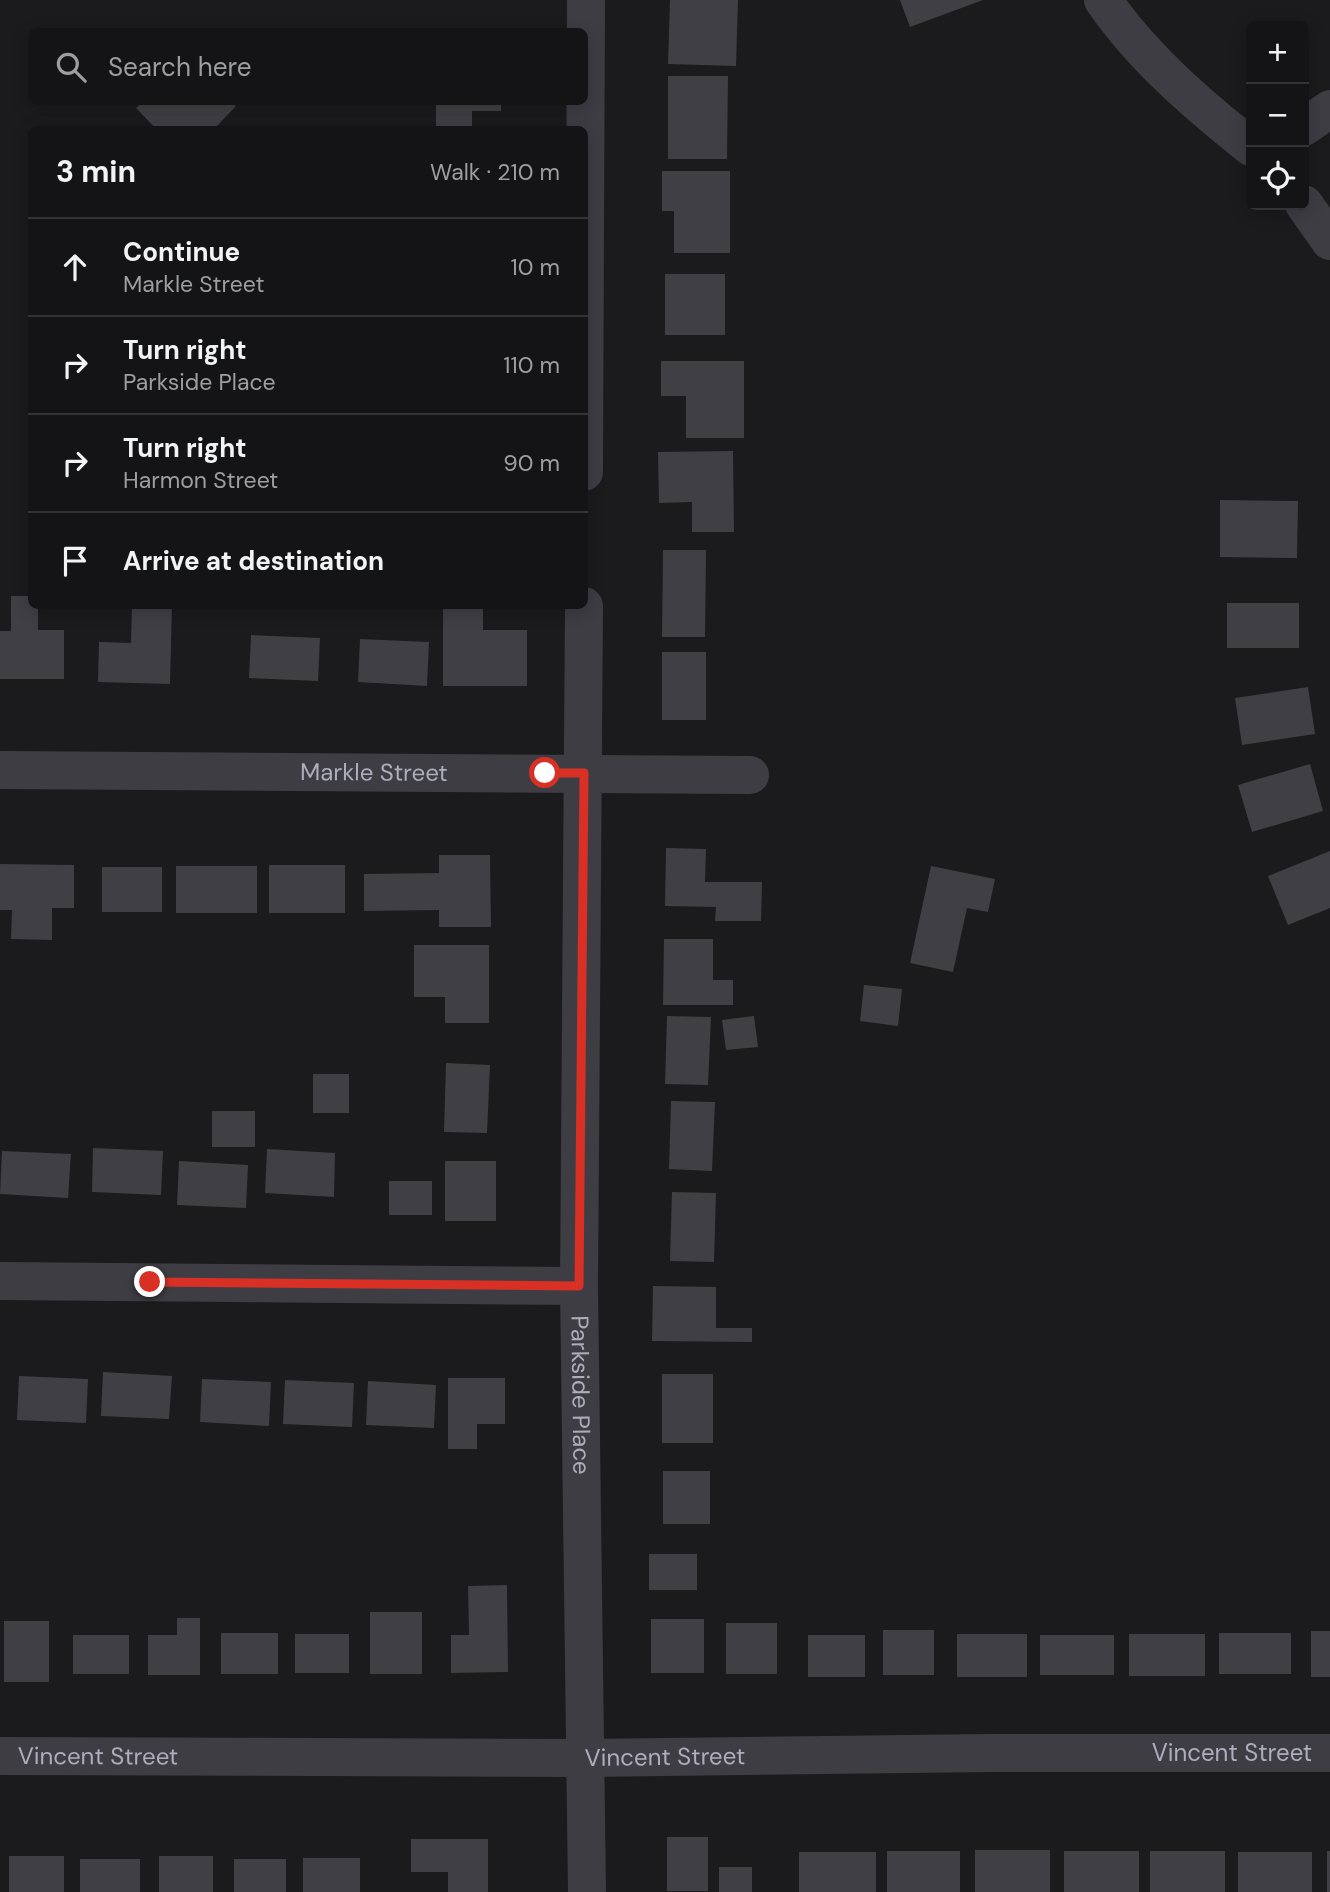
<!DOCTYPE html>
<meta charset="utf-8">
<style>
body{margin:0;font-family:"DM Sans",sans-serif;background:#212123;color:#f1f3f6}
.controls{position:absolute;right:21px;top:21px;display:grid;overflow:hidden;border-radius:10px;box-shadow:0 4px 18px #0003}
.controls button{width:63px;height:63px;display:grid;place-items:center;padding:0;border:0;border-bottom:2px solid #333335;background:#141416;color:#f1f3f6;font:35px sans-serif}
.stop{position:absolute;width:21px;height:21px;margin:-16px;border:5px solid #d93025;border-radius:50%;background:#fff}
.stop.end{background:#d93025;border-color:#fff;box-shadow:0 2px 7px #0008}
.list{margin:0;padding:0;list-style:none}
h2{display:flex;justify-content:space-between;align-items:center;height:91px;margin:0;padding:0 28px;font-size:30px}
h2 small{font-size:23px;font-weight:400;color:#9d9ea1}
.list li{display:grid;grid-template-columns:46px 1fr auto;gap:21px;align-items:center;box-sizing:border-box;height:98px;padding:0 28px;border-top:2px solid #333335}
.list b{display:block;font-size:26px;white-space:nowrap}
.list p{margin:0;font-size:23px;white-space:nowrap;color:#9d9ea1}
.list em{font-size:23px;font-style:normal;color:#9d9ea1}
.icon{flex:none;width:38px;height:38px;fill:none;stroke:currentColor;stroke-width:2;stroke-linecap:round;stroke-linejoin:round}
.map{position:relative;flex:none;width:1330px;height:1892px;overflow:hidden}
.search{position:absolute;background:#141416;box-shadow:0 4px 18px #0003;left:28px;top:28px;width:560px;height:77px;display:flex;align-items:center;gap:18px;box-sizing:border-box;padding:0 24px;border-radius:10px;color:#9d9ea1;font-size:26px}
.panel{position:absolute;background:#141416;box-shadow:0 4px 18px #0003;left:28px;top:126px;width:560px;height:483px;border-radius:10px}
.map>svg:first-child{display:block}
.building{fill:#403f44}
.lines{fill:none;stroke-linecap:round;stroke-linejoin:round}
.minor{stroke:#3e3d44;stroke-width:38}
.route{stroke:#d93025;stroke-width:9}
.labels{text-anchor:middle;stroke-width:5;stroke-linejoin:round;paint-order:stroke}
.street-label{font-size:24px;fill:#adadbc;stroke:#161518}
</style>
<div class="map">
<svg width="1330" height="1892" viewBox="0 0 1330 1892">
<rect width="100%" height="100%" fill="#1b1a1d"/>
<path class="building" d="M 670,0 L 738,0 L 736,66 L 668,64 Z
M 900,0 L 983,0 L 910,27 Z
M 668,76 L 728,76 L 727,159 L 668,159 Z
M 142,102 L 231,102 L 236,106 L 213,130 L 157,130 L 136,108 Z
M 436,102 L 501,102 L 501,111 L 472,111 L 472,129 L 436,129 Z
M 662,171 L 730,171 L 730,253 L 674,253 L 674,211 L 662,211 Z
M 665,274 L 725,274 L 725,335 L 665,335 Z
M 661,361 L 744,361 L 744,438 L 686,438 L 686,396 L 661,396 Z
M 733,451 L 734,532 L 692,532 L 692,502 L 659,503 L 658,452 Z
M 1220,500 L 1298,501 L 1297,558 L 1220,557 Z
M 663,550 L 706,550 L 705,637 L 662,637 Z
M 11,596 L 32,596 L 32,606 L 38,606 L 38,630 L 64,630 L 64,679 L 0,679 L 0,631 L 11,631 Z
M 1227,603 L 1299,603 L 1299,648 L 1227,648 Z
M 132,606 L 172,606 L 170,684 L 98,682 L 99,642 L 131,643 Z
M 443,606 L 483,606 L 483,630 L 527,630 L 527,686 L 443,686 Z
M 251,635 L 320,638 L 318,681 L 249,678 Z
M 360,639 L 429,642 L 427,686 L 358,682 Z
M 662,652 L 706,652 L 706,720 L 662,720 Z
M 1308,687 L 1315,734 L 1242,745 L 1235,698 Z
M 1310,764 L 1323,811 L 1252,832 L 1238,785 Z
M 666,848 L 706,849 L 705,882 L 762,882 L 761,921 L 715,921 L 716,907 L 665,906 Z
M 1330,851 L 1330,908 L 1288,925 L 1268,876 Z
M 439,855 L 490,855 L 491,927 L 439,927 L 439,910 L 364,911 L 364,874 L 439,873 Z
M 0,864 L 74,865 L 74,908 L 52,908 L 52,940 L 11,939 L 12,910 L 0,910 Z
M 269,865 L 345,865 L 345,913 L 269,913 Z
M 176,866 L 257,866 L 257,913 L 176,913 Z
M 931,866 L 995,879 L 988,912 L 967,908 L 953,972 L 910,963 Z
M 102,867 L 162,867 L 162,912 L 102,912 Z
M 664,939 L 713,939 L 713,980 L 733,980 L 733,1005 L 663,1005 Z
M 414,945 L 489,945 L 489,1023 L 445,1023 L 445,997 L 414,997 Z
M 864,985 L 902,989 L 898,1026 L 860,1021 Z
M 667,1016 L 711,1017 L 708,1085 L 665,1084 Z
M 754,1016 L 758,1047 L 726,1050 L 722,1020 Z
M 446,1063 L 490,1065 L 487,1133 L 444,1132 Z
M 313,1074 L 349,1074 L 349,1113 L 313,1113 Z
M 671,1101 L 715,1102 L 712,1171 L 669,1169 Z
M 212,1111 L 255,1111 L 255,1147 L 212,1147 Z
M 93,1148 L 163,1151 L 161,1195 L 92,1192 Z
M 267,1149 L 335,1153 L 334,1197 L 265,1193 Z
M 2,1151 L 71,1154 L 68,1198 L 0,1194 Z
M 179,1161 L 248,1165 L 246,1208 L 177,1205 Z
M 445,1161 L 496,1161 L 496,1221 L 445,1221 Z
M 389,1181 L 432,1181 L 432,1215 L 389,1215 Z
M 672,1192 L 716,1193 L 714,1262 L 670,1261 Z
M 653,1286 L 716,1287 L 716,1328 L 752,1328 L 752,1342 L 652,1341 Z
M 103,1372 L 172,1376 L 169,1419 L 101,1416 Z
M 662,1374 L 713,1374 L 713,1443 L 662,1443 Z
M 19,1376 L 88,1379 L 86,1423 L 17,1420 Z
M 448,1378 L 505,1378 L 505,1424 L 477,1424 L 477,1449 L 448,1449 Z
M 202,1379 L 271,1382 L 269,1426 L 200,1422 Z
M 285,1380 L 354,1383 L 352,1427 L 283,1424 Z
M 368,1381 L 436,1385 L 434,1428 L 366,1425 Z
M 663,1471 L 710,1471 L 710,1524 L 663,1524 Z
M 649,1554 L 697,1554 L 697,1590 L 649,1590 Z
M 507,1585 L 508,1672 L 451,1673 L 451,1635 L 469,1635 L 468,1586 Z
M 370,1612 L 422,1612 L 422,1674 L 370,1674 Z
M 177,1618 L 200,1618 L 200,1675 L 148,1675 L 148,1635 L 177,1635 Z
M 651,1619 L 704,1619 L 704,1673 L 651,1673 Z
M 4,1621 L 49,1621 L 49,1682 L 4,1682 Z
M 726,1623 L 777,1623 L 777,1674 L 726,1674 Z
M 883,1630 L 934,1630 L 934,1675 L 883,1675 Z
M 1311,1631 L 1330,1631 L 1330,1677 L 1311,1677 Z
M 221,1633 L 278,1633 L 278,1674 L 221,1674 Z
M 1219,1633 L 1291,1633 L 1291,1674 L 1219,1674 Z
M 295,1634 L 349,1634 L 349,1673 L 295,1673 Z
M 957,1634 L 1027,1634 L 1027,1677 L 957,1677 Z
M 1129,1634 L 1205,1634 L 1205,1676 L 1129,1676 Z
M 73,1635 L 129,1635 L 129,1674 L 73,1674 Z
M 808,1635 L 865,1635 L 865,1677 L 808,1677 Z
M 1040,1635 L 1114,1635 L 1114,1675 L 1040,1675 Z
M 667,1837 L 708,1837 L 708,1891 L 667,1891 Z
M 411,1839 L 488,1839 L 488,1892 L 448,1892 L 448,1872 L 411,1872 Z
M 975,1850 L 1050,1850 L 1050,1892 L 975,1892 Z
M 887,1851 L 960,1851 L 960,1892 L 887,1892 Z
M 1064,1851 L 1139,1851 L 1139,1892 L 1064,1892 Z
M 1150,1851 L 1225,1851 L 1225,1892 L 1150,1892 Z
M 1327,1851 L 1330,1851 L 1330,1892 L 1327,1892 Z
M 799,1852 L 876,1852 L 876,1892 L 799,1892 Z
M 1238,1852 L 1312,1852 L 1312,1892 L 1238,1892 Z
M 9,1856 L 64,1856 L 64,1892 L 9,1892 Z
M 159,1856 L 213,1856 L 213,1892 L 159,1892 Z
M 303,1858 L 360,1858 L 360,1892 L 303,1892 Z
M 80,1859 L 140,1859 L 140,1892 L 80,1892 Z
M 234,1859 L 286,1859 L 286,1892 L 234,1892 Z
M 719,1867 L 752,1867 L 752,1892 L 719,1892 Z"/>
<g class="lines">
<g class="minor">
<path d="M 1103,0 C 1142,57 1198,105 1251,147"/>
<path d="M 1304,127 L 1330,109"/>
<path d="M 1304,204 L 1330,241"/>
<path d="M 584,472 L 586,0"/>
<path id="s1" d="M 584,606 L 579,1286 L 587,1892"/>
<path id="s2" d="M 0,770 L 750,775"/>
<path d="M 0,1281 L 579,1286"/>
<path id="s3" d="M 0,1756 L 586,1758 L 991,1753 L 1330,1753"/>
</g>
</g>
<g class="lines">
<path class="route" d="M 150,1282 L 579,1286 L 584,773 L 545,773"/>
</g>
<g class="labels">
<g class="street-label">
<text dy="8" stroke="none"><textPath href="#s2" startOffset="374">Markle Street</textPath></text>
<text dy="8" stroke="none"><textPath href="#s1" startOffset="789">Parkside Place</textPath></text>
<text dy="8" stroke="none"><textPath href="#s3" startOffset="1232">Vincent Street</textPath></text>
<text dy="8" stroke="none"><textPath href="#s3" startOffset="98">Vincent Street</textPath></text>
<text dy="8" stroke="none"><textPath href="#s3" startOffset="665">Vincent Street</textPath></text>
</g>
</g>
</svg>
<div class="controls">
<button>+</button>
<button>−</button>
<button><svg class="icon" aria-label="locate" viewBox="0 0 24 24"><circle cx="12" cy="12" r="6"/><path d="M12 2v4M12 18v4M2 12h4M18 12h4"/></svg></button>
</div>
<div class="stop" style="left:545px;top:773px"></div>
<div class="stop end" style="left:150px;top:1282px"></div>
<div class="search"><svg class="icon" aria-label="search" viewBox="0 0 24 24"><circle cx="10" cy="10" r="6"/><path d="M15 15l6 6"/></svg>Search here</div>
<section class="panel">
<h2>3 min<small>Walk · 210 m</small></h2>
<ul class="list">
<li><svg class="icon" aria-label="ahead" viewBox="0 0 24 24"><path d="M12 20V5M6 11l6-6 6 6"/></svg><div><b>Continue</b><p>Markle Street</p></div><em>10 m</em></li>
<li><svg class="icon" aria-label="right" viewBox="0 0 24 24"><path d="M7 20v-9h11M14 6l5 5-5 5"/></svg><div><b>Turn right</b><p>Parkside Place</p></div><em>110 m</em></li>
<li><svg class="icon" aria-label="right" viewBox="0 0 24 24"><path d="M7 20v-9h11M14 6l5 5-5 5"/></svg><div><b>Turn right</b><p>Harmon Street</p></div><em>90 m</em></li>
<li><svg class="icon" aria-label="arrive" viewBox="0 0 24 24"><path d="M6 21V4h12l-3 4 3 4H6"/></svg><div><b>Arrive at destination</b></div></li>
</ul>
</section>
</div>
